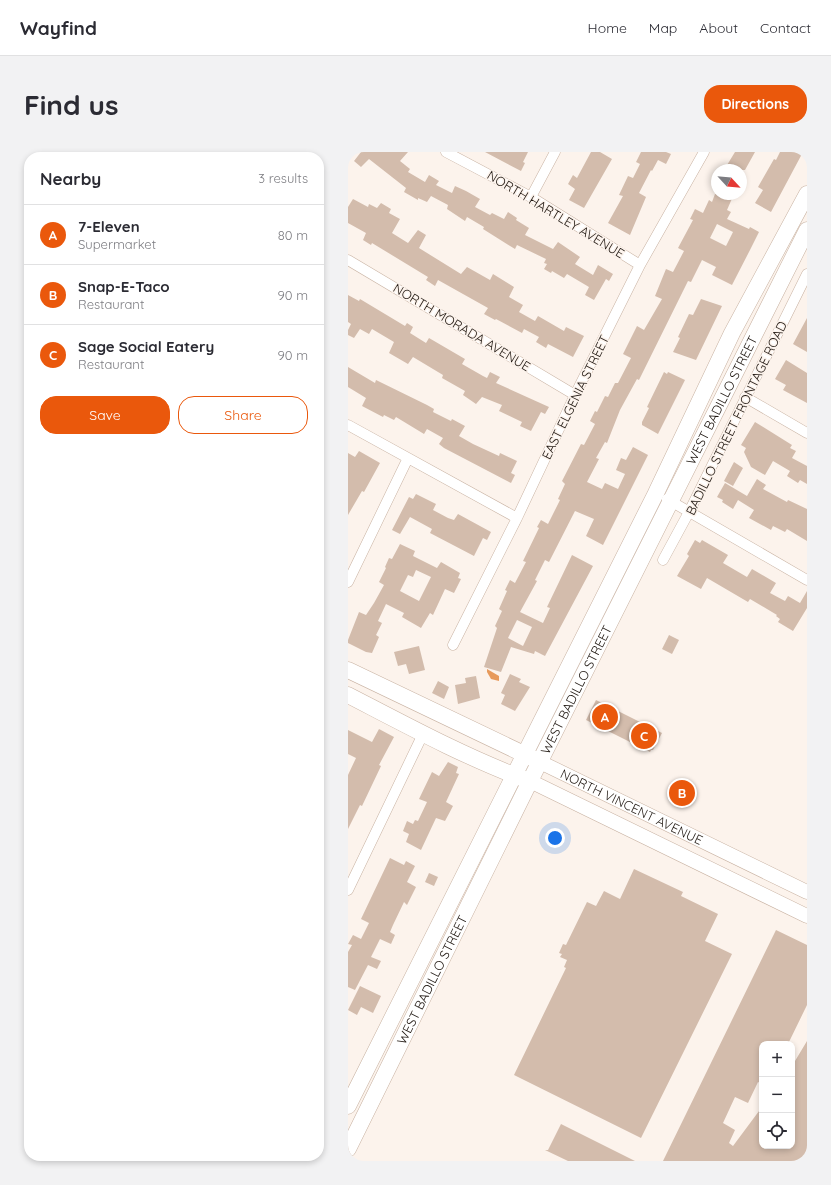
<!DOCTYPE html>
<meta charset="utf-8">
<style>
body{margin:0;font-family:Quicksand,sans-serif;background:#f2f2f3;color:#2b2b33}
.controls{position:absolute;right:12px;bottom:12px;display:grid;overflow:hidden;border-radius:8px;box-shadow:0 2px 6px #0003}
.controls button{width:36px;height:36px;display:grid;place-items:center;padding:0;border:0;border-bottom:1px solid #e1e1e2;background:#fff;color:#2b2b33;font:20px sans-serif}
.compass{position:absolute;left:363px;top:12px;width:36px;height:36px;border-radius:50%;background:#fff;box-shadow:0 2px 6px #0003;rotate:116deg}
.you{position:absolute;left:207px;top:686px;width:14px;height:14px;margin:-10px;border:3px solid #fff;border-radius:50%;background:#1a73e8;box-shadow:0 0 0 6px #1a73e833}
.badge{display:grid;place-items:center;width:26px;height:26px;border-radius:50%;background:#ea580c;color:#fff;font-size:13px;font-weight:700}
.pin{position:absolute;translate:-50% -50%;border:2px solid #fff;box-shadow:0 1px 4px #0006}
.list{margin:0;padding:0;list-style:none}
h2{display:flex;justify-content:space-between;align-items:center;height:52px;margin:0;padding:0 16px;font-size:17px}
h2 small{font-size:13px;font-weight:400;color:#7c7c81}
.list li{display:grid;grid-template-columns:26px 1fr auto;gap:12px;align-items:center;box-sizing:border-box;height:60px;padding:0 16px;border-top:1px solid #e1e1e2}
.list b{display:block;font-size:15px;white-space:nowrap}
.list p{margin:0;font-size:13px;white-space:nowrap;color:#7c7c81}
.list em{font-size:13px;font-style:normal;color:#7c7c81}
.actions{display:flex;gap:8px;padding:12px 16px}
.actions a{flex:1;padding:9px 0;border:1px solid #ea580c;border-radius:16px;text-align:center;font-size:14px;color:#ea580c}
.actions .main{background:#ea580c;color:#fff}
.icon{flex:none;width:22px;height:22px;fill:none;stroke:currentColor;stroke-width:2;stroke-linecap:round;stroke-linejoin:round}
.map{position:relative;flex:none;width:459px;height:1009px;overflow:hidden;border-radius:16px}
header{display:flex;align-items:center;gap:24px;box-sizing:border-box;height:56px;padding:0 20px;background:#fff;border-bottom:1px solid #e1e1e2}
header strong{font-size:19px}
nav{display:flex;gap:22px;margin-inline-start:auto;font-size:14px}
.intro{display:flex;align-items:center;justify-content:space-between;box-sizing:border-box;height:96px;padding:0 24px}
h1{margin:0;font-size:28px}
.button{padding:10px 18px;border-radius:16px;background:#ea580c;color:#fff;font-size:14px;font-weight:700}
main{display:flex;gap:24px;padding:0 24px}
aside{flex:1;background:#fff;border-radius:16px;box-shadow:0 2px 6px #0003}
.map>svg:first-child{display:block}
.water{fill:#e79a5c}
.building{fill:#d3bcac;fill-rule:evenodd}
.lines{fill:none;stroke-linecap:round;stroke-linejoin:round}
.street-casing{stroke:#c8b2a2;stroke-width:11}
.secondary-casing{stroke:#c8b2a2;stroke-width:15}
.primary-casing{stroke:#c8b2a2;stroke-width:17}
.street{stroke:#fff;stroke-width:10}
.secondary{stroke:#fff;stroke-width:14}
.primary{stroke:#fff;stroke-width:16}
.labels{text-anchor:middle;stroke-width:3;stroke-linejoin:round;paint-order:stroke}
.street-label{font-size:13px;fill:#1f1711;stroke:#fcf3ec}
</style>
<header>
<strong>Wayfind</strong>
<nav><a>Home</a><a>Map</a><a>About</a><a>Contact</a></nav>
</header>
<div class="intro"><h1>Find us</h1><a class="button">Directions</a></div>
<main>
<aside>
<h2>Nearby<small>3 results</small></h2>
<ul class="list">
<li><span class="badge">A</span><div><b>7-Eleven</b><p>Supermarket</p></div><em>80 m</em></li>
<li><span class="badge">B</span><div><b>Snap-E-Taco</b><p>Restaurant</p></div><em>90 m</em></li>
<li><span class="badge">C</span><div><b>Sage Social Eatery</b><p>Restaurant</p></div><em>90 m</em></li>
</ul>
<div class="actions"><a class="main">Save</a><a>Share</a></div>
</aside>
<div class="map">
<svg width="459" height="1009" viewBox="0 0 459 1009">
<rect width="100%" height="100%" fill="#fcf3ec"/>
<path class="water" d="M 139,517 L 151,524 L 151,529 L 143,527 L 139,520 Z"/>
<path class="building" d="M 13,0 L 60,0 L 52,9 L 62,17 L 60,20 L 77,30 L 81,23 L 91,29 L 88,33 L 104,41 L 107,34 L 118,39 L 132,47 L 127,55 L 142,63 L 144,61 L 156,67 L 160,60 L 169,66 L 168,68 L 181,76 L 177,83 L 205,97 L 210,90 L 232,105 L 227,112 L 245,123 L 250,113 L 265,122 L 261,129 L 258,127 L 246,148 L 237,143 L 241,135 L 219,122 L 216,126 L 204,119 L 203,121 L 196,117 L 199,112 L 196,111 L 198,107 L 169,93 L 167,97 L 135,77 L 136,75 L 119,65 L 117,69 L 99,57 L 100,53 L 83,44 L 79,50 L 70,46 L 70,48 L 56,40 L 58,36 L 21,7 L 13,15 L 6,9 Z
M 137,0 L 180,0 L 175,10 L 177,11 L 173,19 Z
M 243,0 L 252,0 L 264,7 L 236,56 L 221,48 L 227,37 L 220,32 L 225,23 L 229,26 Z
M 293,0 L 318,0 L 323,2 L 318,12 L 310,8 L 304,19 L 303,18 L 291,41 L 298,45 L 282,83 L 260,71 L 275,44 L 271,43 L 280,24 L 285,26 L 292,12 L 288,10 Z
M 387,0 L 407,0 L 397,18 L 376,18 Z
M 432,0 L 455,0 L 423,60 L 407,51 L 415,38 L 410,35 L 426,7 L 428,8 Z
M 367,42 L 386,42 L 379,58 L 383,60 L 379,67 L 401,77 L 402,75 L 411,80 L 402,98 L 384,133 L 364,123 L 368,115 L 354,108 L 343,130 L 340,129 L 291,228 L 289,227 L 272,258 L 259,291 L 257,290 L 248,306 L 251,307 L 239,330 L 254,337 L 257,331 L 270,337 L 277,322 L 268,318 L 273,306 L 278,308 L 285,295 L 300,303 L 255,393 L 238,384 L 246,367 L 227,359 L 201,410 L 197,408 L 187,428 L 189,429 L 172,460 L 195,471 L 202,456 L 199,455 L 224,403 L 245,414 L 197,504 L 187,499 L 186,502 L 163,495 L 153,520 L 136,515 L 149,476 L 147,474 L 154,459 L 151,457 L 159,439 L 157,438 L 162,428 L 167,431 L 178,410 L 175,409 L 191,376 L 189,375 L 193,368 L 200,372 L 212,348 L 210,347 L 217,332 L 214,329 L 233,292 L 236,293 L 247,272 L 242,269 L 247,259 L 249,260 L 257,244 L 260,245 L 267,231 L 270,231 L 283,206 L 275,202 L 289,174 L 296,178 L 314,147 L 307,144 L 318,117 L 325,120 L 336,99 L 330,96 L 345,68 L 342,67 L 347,57 L 355,61 L 361,48 L 364,50 ZM 369,72 L 385,80 L 378,94 L 362,86 ZM 169,468 L 184,475 L 175,494 L 160,486 Z
M 5,47 L 20,55 L 21,52 L 29,56 L 33,51 L 43,57 L 41,61 L 52,67 L 44,81 L 60,91 L 70,78 L 78,83 L 71,96 L 113,122 L 119,115 L 142,128 L 145,122 L 166,135 L 161,145 L 175,153 L 171,160 L 187,169 L 190,164 L 216,179 L 218,175 L 236,184 L 225,205 L 200,192 L 198,196 L 188,190 L 191,185 L 176,177 L 174,181 L 148,167 L 147,168 L 136,162 L 140,156 L 90,128 L 87,134 L 78,128 L 80,125 L 24,91 L 23,93 L 15,88 L 18,81 L 0,71 L 0,55 Z
M 0,143 L 11,149 L 12,147 L 57,174 L 59,171 L 65,175 L 62,181 L 78,191 L 81,186 L 117,207 L 114,212 L 135,224 L 139,226 L 142,220 L 152,225 L 148,231 L 201,255 L 197,262 L 193,260 L 183,279 L 172,274 L 174,270 L 151,259 L 154,253 L 134,245 L 128,252 L 115,243 L 117,239 L 94,226 L 95,223 L 65,205 L 60,212 L 41,201 L 46,190 L 24,177 L 21,182 L 12,177 L 6,186 L 0,183 L 0,178 L 3,172 L 0,170 Z
M 353,147 L 374,154 L 348,208 L 325,200 L 332,186 L 330,185 L 341,162 L 345,163 Z
M 459,166 L 459,200 L 445,192 Z
M 438,208 L 459,221 L 459,251 L 435,238 L 438,233 L 427,227 Z
M 0,215 L 27,231 L 28,228 L 79,253 L 86,257 L 85,260 L 103,269 L 104,267 L 117,274 L 111,284 L 125,292 L 151,304 L 152,301 L 169,309 L 163,321 L 167,323 L 163,331 L 96,296 L 91,292 L 95,286 L 79,277 L 76,282 L 48,265 L 46,268 L 36,263 L 35,265 L 14,254 L 18,246 L 0,235 Z
M 316,220 L 319,222 L 320,220 L 337,228 L 310,282 L 294,273 L 294,270 L 301,256 L 299,255 Z
M 407,270 L 444,293 L 442,296 L 448,299 L 444,306 L 459,314 L 459,332 L 452,328 L 450,331 L 439,324 L 442,319 L 425,309 L 417,323 L 403,315 L 396,300 L 398,296 L 393,293 Z
M 11,299 L 32,311 L 16,340 L 14,339 L 0,363 L 0,301 L 7,305 Z
M 386,310 L 395,316 L 385,334 L 376,329 Z
M 409,327 L 418,333 L 415,337 L 439,350 L 440,348 L 459,357 L 459,389 L 439,377 L 437,380 L 425,374 L 423,378 L 401,366 L 406,358 L 390,348 L 385,357 L 374,350 L 375,348 L 369,345 L 377,331 L 399,344 Z
M 68,342 L 88,352 L 85,358 L 100,366 L 106,368 L 110,362 L 143,380 L 139,388 L 135,386 L 126,404 L 82,381 L 84,377 L 62,365 L 52,382 L 44,378 L 61,345 L 65,347 Z
M 347,388 L 352,391 L 354,388 L 380,403 L 375,411 L 399,425 L 404,417 L 428,431 L 422,441 L 437,449 L 440,444 L 452,451 L 459,439 L 459,456 L 445,479 L 430,470 L 432,467 L 428,464 L 429,463 L 402,447 L 400,450 L 359,426 L 353,437 L 329,424 L 341,404 L 339,402 Z
M 52,392 L 67,399 L 65,404 L 89,416 L 93,410 L 112,421 L 110,426 L 113,427 L 106,441 L 97,437 L 85,463 L 82,461 L 73,476 L 54,465 L 56,461 L 38,452 L 30,469 L 34,471 L 28,483 L 31,485 L 24,501 L 18,500 L 0,491 L 0,488 L 11,460 L 18,463 L 26,451 L 36,433 L 31,430 L 38,416 L 37,415 L 41,406 L 44,407 ZM 68,418 L 83,425 L 71,449 L 52,439 L 60,423 L 65,425 Z
M 321,483 L 331,488 L 324,502 L 314,497 Z
M 71,494 L 77,518 L 61,522 L 58,512 L 50,514 L 46,500 Z
M 162,522 L 173,527 L 171,530 L 182,535 L 167,559 L 153,552 L 157,543 L 153,541 Z
M 128,524 L 132,546 L 110,552 L 107,533 L 118,531 L 117,526 Z
M 90,529 L 101,535 L 96,547 L 84,541 Z
M 248,548 L 314,581 L 305,598 L 303,598 L 302,600 L 238,568 Z
M 31,577 L 46,585 L 31,613 L 33,614 L 14,654 L 12,653 L 0,677 L 0,623 L 8,606 L 0,602 L 0,578 L 24,590 Z
M 100,610 L 110,615 L 108,621 L 111,622 L 98,650 L 105,654 L 97,669 L 88,666 L 73,698 L 58,690 L 61,682 L 55,679 L 59,669 L 65,672 L 67,668 L 70,669 L 79,650 L 71,647 L 84,620 L 91,624 Z
M 333,629 L 345,635 L 335,654 L 323,648 Z
M 42,706 L 56,713 L 58,709 L 67,714 L 59,730 L 68,735 L 59,753 L 56,750 L 45,773 L 42,780 L 47,783 L 43,792 L 32,787 L 23,805 L 33,809 L 29,817 L 20,813 L 7,838 L 0,835 L 0,800 L 4,793 L 0,792 L 5,783 L 13,787 L 21,771 L 13,767 Z
M 286,717 L 335,740 L 333,744 L 370,762 L 357,789 L 384,802 L 293,986 L 166,923 L 218,816 L 216,815 L 219,808 L 212,805 L 214,802 L 211,801 L 215,792 L 218,793 L 239,750 L 248,754 L 256,739 L 272,747 Z
M 81,721 L 90,725 L 86,734 L 77,730 Z
M 428,778 L 459,793 L 459,853 L 440,892 L 414,892 L 414,932 L 410,930 L 400,951 L 387,945 L 375,971 L 387,978 L 381,991 L 385,994 L 414,955 L 414,994 L 444,994 L 444,914 L 459,889 L 459,1009 L 315,1009 Z
M 12,834 L 33,844 L 25,861 L 13,855 L 9,863 L 0,858 Z
M 213,972 L 287,1009 L 220,1009 L 197,998 L 200,998 Z"/>
<g class="lines">
<defs>
<path id="street" d="M 98,0 L 183,45 L 292,113
M 183,45 L 207,0
M 0,108 L 227,243
M 397,245 L 459,281
M 0,273 L 169,366
M 319,347 L 459,428
M 315,408 L 341,360 L 459,122
M 0,430 L 60,306
M 105,493 L 169,366 L 227,243 L 292,113 L 356,0
M 0,738 L 75,582"/>
<g id="secondary">
<path id="s1" d="M 192,610 L 459,740"/>
<path d="M 182,629 L 459,764"/>
</g>
<g id="primary">
<path d="M 0,518 L 184,606"/>
<path d="M 0,543 C 58,573 115,604 176,627"/>
<path d="M 0,954 L 308,341 L 384,181 L 459,42"/>
<path id="s2" d="M 0,997 L 182,629 L 459,78"/>
</g>
</defs>
<use href="#street" class="street-casing"/>
<use href="#secondary" class="secondary-casing"/>
<use href="#primary" class="primary-casing"/>
<use href="#street" class="street"/>
<use href="#secondary" class="secondary"/>
<use href="#primary" class="primary"/>
</g>
<g class="labels">
<g class="street-label">
<text transform="translate(208 62) rotate(31)" y="5">NORTH HARTLEY AVENUE</text>
<text transform="translate(114 175) rotate(31)" y="5">NORTH MORADA AVENUE</text>
<text transform="translate(227 245) rotate(-64)" y="5">EAST ELGENIA STREET</text>
<text dy="5" stroke="none"><textPath href="#s2" startOffset="837">WEST BADILLO STREET</textPath></text>
<text transform="translate(388 266) rotate(-64)" y="5">BADILLO STREET FRONTAGE ROAD</text>
<text dy="5" stroke="none"><textPath href="#s2" startOffset="513">WEST BADILLO STREET</textPath></text>
<text dy="5" stroke="none"><textPath href="#s1" startOffset="102">NORTH VINCENT AVENUE</textPath></text>
<text dy="5" stroke="none"><textPath href="#s2" startOffset="189">WEST BADILLO STREET</textPath></text>
</g>
</g>
</svg>
<div class="controls">
<button>+</button>
<button>−</button>
<button><svg class="icon" aria-label="locate" viewBox="0 0 24 24"><circle cx="12" cy="12" r="6"/><path d="M12 2v4M12 18v4M2 12h4M18 12h4"/></svg></button>
</div>
<svg class="compass" viewBox="-18 -18 36 36"><path d="M0-13l5 13h-10z" fill="#e53935"/><path d="M0 13l5-13h-10z" fill="#7c7c81"/></svg>
<div class="you"></div>
<div class="pin badge" style="left:257px;top:565px">A</div>
<div class="pin badge" style="left:334px;top:641px">B</div>
<div class="pin badge" style="left:296px;top:584px">C</div>
</div>
</main>
